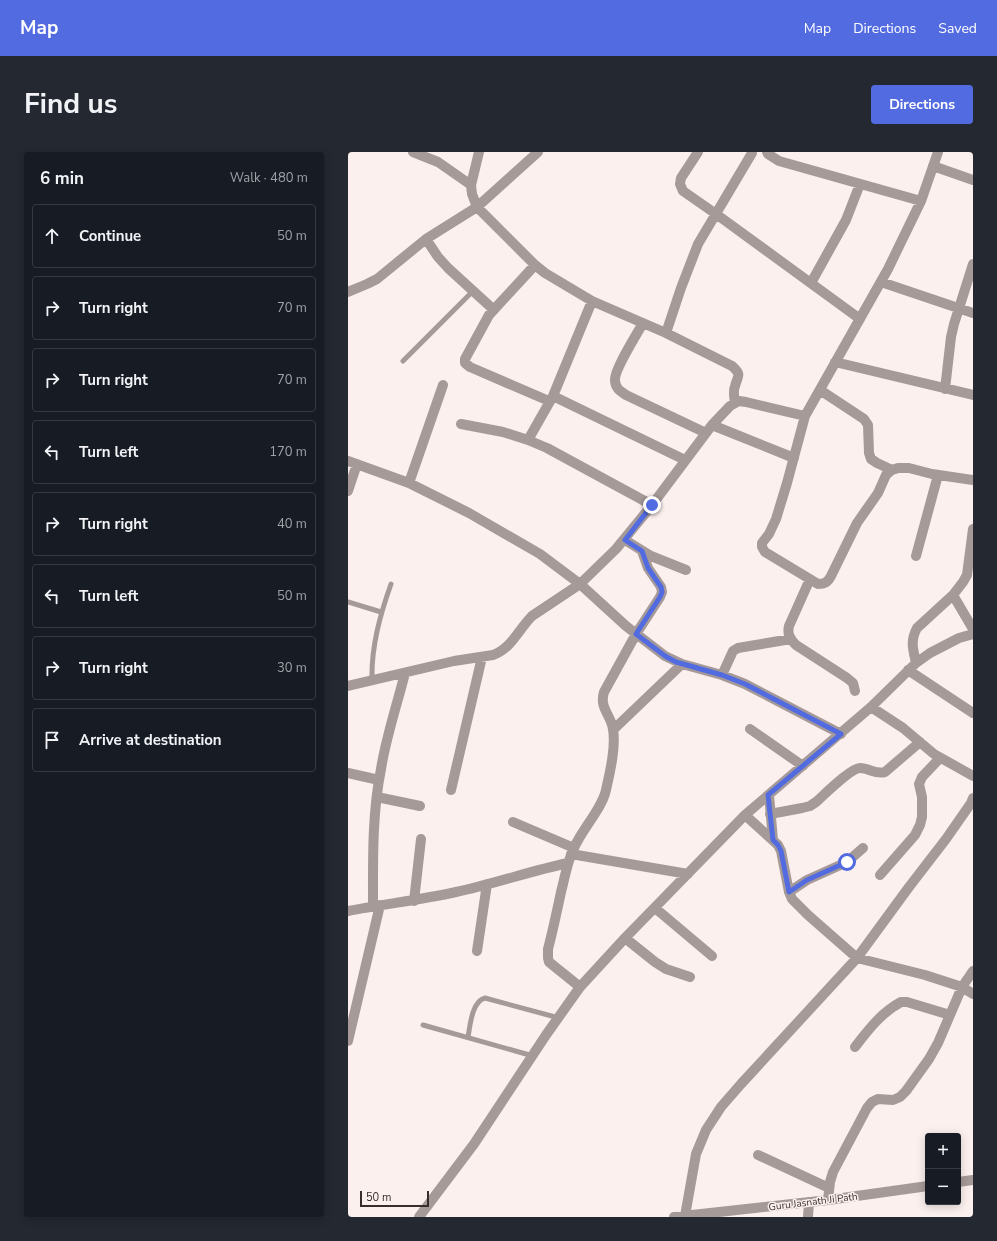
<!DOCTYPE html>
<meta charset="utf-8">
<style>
body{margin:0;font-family:"Nunito Sans",sans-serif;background:#242831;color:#f1f3f6}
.controls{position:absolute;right:12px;bottom:12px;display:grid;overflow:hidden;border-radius:4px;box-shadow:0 2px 10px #0003}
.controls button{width:36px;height:36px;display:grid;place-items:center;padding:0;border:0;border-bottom:1px solid #363941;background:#171b24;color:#f1f3f6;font:20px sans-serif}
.scale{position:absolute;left:12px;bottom:10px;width:69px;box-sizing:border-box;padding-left:4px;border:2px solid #382d2b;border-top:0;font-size:11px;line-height:14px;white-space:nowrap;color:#382d2b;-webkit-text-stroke:3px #fbf0ee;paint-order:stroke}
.stop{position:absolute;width:12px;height:12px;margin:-9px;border:3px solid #526be0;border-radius:50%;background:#fff}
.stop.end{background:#526be0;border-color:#fff;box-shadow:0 1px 4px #0008}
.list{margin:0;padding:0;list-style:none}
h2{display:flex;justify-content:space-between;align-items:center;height:52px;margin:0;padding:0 16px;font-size:17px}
h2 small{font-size:13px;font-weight:400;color:#9ea1a6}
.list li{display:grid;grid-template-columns:26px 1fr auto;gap:12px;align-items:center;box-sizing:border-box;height:64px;margin:0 8px 8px;padding:0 8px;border:1px solid #363941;border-radius:4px}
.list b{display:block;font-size:15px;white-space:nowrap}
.list em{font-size:13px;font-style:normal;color:#9ea1a6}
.icon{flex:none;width:22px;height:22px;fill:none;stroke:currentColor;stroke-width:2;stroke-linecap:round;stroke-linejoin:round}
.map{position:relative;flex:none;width:625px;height:1065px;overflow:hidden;border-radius:4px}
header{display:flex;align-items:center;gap:24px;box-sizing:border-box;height:56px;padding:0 20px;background:#526be0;color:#fff}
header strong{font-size:19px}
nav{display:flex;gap:22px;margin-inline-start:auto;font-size:14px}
.intro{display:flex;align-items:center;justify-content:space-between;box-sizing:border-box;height:96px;padding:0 24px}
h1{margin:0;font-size:28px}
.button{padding:10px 18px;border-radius:4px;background:#526be0;color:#fff;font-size:14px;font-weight:700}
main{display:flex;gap:24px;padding:0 24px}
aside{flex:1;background:#171b24;border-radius:4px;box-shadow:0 2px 10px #0003}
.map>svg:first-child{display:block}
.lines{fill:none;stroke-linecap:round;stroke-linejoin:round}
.lane{stroke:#a69a98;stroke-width:5}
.street{stroke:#a69a98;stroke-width:10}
.route{stroke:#526be0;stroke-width:5}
.labels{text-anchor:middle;stroke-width:3;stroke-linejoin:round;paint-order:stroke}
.street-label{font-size:10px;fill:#382d2b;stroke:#fbf0ee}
</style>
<header>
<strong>Map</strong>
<nav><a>Map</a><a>Directions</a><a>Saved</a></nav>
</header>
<div class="intro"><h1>Find us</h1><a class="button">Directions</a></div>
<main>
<aside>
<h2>6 min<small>Walk · 480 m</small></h2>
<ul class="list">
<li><svg class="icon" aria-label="ahead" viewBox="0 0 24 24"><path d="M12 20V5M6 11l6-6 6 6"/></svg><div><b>Continue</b></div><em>50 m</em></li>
<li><svg class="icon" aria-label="right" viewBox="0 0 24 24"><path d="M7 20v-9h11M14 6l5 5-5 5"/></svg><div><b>Turn right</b></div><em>70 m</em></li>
<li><svg class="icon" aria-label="right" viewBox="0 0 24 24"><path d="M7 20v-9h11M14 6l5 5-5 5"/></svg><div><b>Turn right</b></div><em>70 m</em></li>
<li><svg class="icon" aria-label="left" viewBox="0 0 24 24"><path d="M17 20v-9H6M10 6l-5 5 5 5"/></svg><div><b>Turn left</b></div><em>170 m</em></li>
<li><svg class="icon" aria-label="right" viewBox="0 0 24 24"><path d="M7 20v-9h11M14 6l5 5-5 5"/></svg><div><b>Turn right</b></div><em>40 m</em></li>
<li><svg class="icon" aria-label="left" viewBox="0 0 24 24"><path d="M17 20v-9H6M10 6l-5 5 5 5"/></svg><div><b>Turn left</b></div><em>50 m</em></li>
<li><svg class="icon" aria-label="right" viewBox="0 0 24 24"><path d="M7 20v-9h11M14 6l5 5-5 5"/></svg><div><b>Turn right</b></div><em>30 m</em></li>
<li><svg class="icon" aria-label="arrive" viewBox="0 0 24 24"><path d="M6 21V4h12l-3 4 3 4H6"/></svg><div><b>Arrive at destination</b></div></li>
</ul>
</aside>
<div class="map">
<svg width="625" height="1065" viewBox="0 0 625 1065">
<rect width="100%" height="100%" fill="#fbf0ee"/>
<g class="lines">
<path class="lane" d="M 55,209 L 125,139
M 0,450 L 33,460
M 24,529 C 23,495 32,463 43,432
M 75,873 L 185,904
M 120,885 C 122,874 124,849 137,846 L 211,866"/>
<path class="street" d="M 65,0 L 90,10 L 123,33
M 131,0 L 123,33 L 124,42 L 129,55 L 187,113 L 197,121 L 244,149 L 318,181 L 384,214 C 394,223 390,223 387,234 C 385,239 386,245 387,250
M 350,0 L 333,26 L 332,32 L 335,39 L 368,62 L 512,167
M 419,0 L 420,2 L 431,9 L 573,49
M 590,0 L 573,49 L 540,117 L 457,264 L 439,331 L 428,367 L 421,382 L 414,391 L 414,395 L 417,400 L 470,432 C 477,432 480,430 483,424 L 509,371 L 530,341 L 538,323 L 544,318 L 550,316 L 561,316 L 584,322 L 625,328
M 585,14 L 625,28
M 78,87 L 90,105 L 100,116 L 146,158
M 187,113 L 141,163 L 117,207 L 117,211 L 122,215 L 201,249
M 533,130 L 625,161
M 463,131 L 498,68 L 512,32
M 0,140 L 19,132 L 29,127 L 78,87 L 129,55 L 190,0
M 295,171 C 289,182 266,218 267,228 C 267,236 272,239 278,243 L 358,281
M 318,181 L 333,136 L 350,92 L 404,1
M 487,210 L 625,243
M 597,237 L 603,185 L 606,172 L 625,112
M 472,238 L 516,267 L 520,273 L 521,301 L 523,307 L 529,311 L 544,318
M 205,244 L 337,308
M 113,272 L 155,280 L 180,288 L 199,296 L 304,353
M 364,273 L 446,306
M 180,288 L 205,244 L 244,149
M 0,309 L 61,331 L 121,361 L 192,402 L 232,432 L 278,474 L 317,504 L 334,512 L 374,523 L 397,532 L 493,582
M 61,331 L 95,233
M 0,339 L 9,312
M 277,388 L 303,404 L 338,418
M 568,404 L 590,323
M 462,427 L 441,474 C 439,482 442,487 448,493 L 499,526 L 505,531 L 507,539
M 605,443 L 625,477
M 568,511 C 565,497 562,489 569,476 L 605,443 L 615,430 L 619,423 L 625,377
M 560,518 L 625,561
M 374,523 L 385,499 L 390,496 L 443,487
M 0,534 L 106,509 L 145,503 C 163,497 171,477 184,464 L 232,432 L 268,397 L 304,353 L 364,273 L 382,254 L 391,249 L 398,250 L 457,264
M 523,555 L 555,576 L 586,602 L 625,624
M 402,577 L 455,614
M 265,578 L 334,512
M 0,621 L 31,628
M 103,638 L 134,505
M 421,643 L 425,688
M 29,645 L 72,654
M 422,662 L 454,656 L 462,654 L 468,650 C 476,643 503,616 512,616 C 521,616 528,623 537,620 L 572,590
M 397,663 L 430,693 L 433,699 L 441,740 L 444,747 L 460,763 L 509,806 L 577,823 L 614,835 L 625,842
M 165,670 L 226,696
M 223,702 L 340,722
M 532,723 L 567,683 L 572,673 L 574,665 L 574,645 L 571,632 L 574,625 L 592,606
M 441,740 L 459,728 L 499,710 L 515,696
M 66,749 L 73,687
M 25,754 C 25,708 24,662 33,617 C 38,585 49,553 57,521
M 307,756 L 364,804
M 0,759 C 36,752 72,748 108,740 C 146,732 182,719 220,711
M 277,786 L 307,810 L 318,817 L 342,825
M 129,799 L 139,732
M 232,835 L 201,810 L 200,806 L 200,797 C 205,778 209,759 213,740 C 217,725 219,710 226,696 C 234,677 254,657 258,638 C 262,620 268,595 265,577 C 263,563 251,556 256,540 L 288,482 L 312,445 L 314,440 L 313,435 L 300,416 L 294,399
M 0,889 L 32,753
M 507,895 C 520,878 534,860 553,850 L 559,850 L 602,863
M 410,1003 L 481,1036
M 610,1030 L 625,1028
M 480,1048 L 482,1030 L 485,1020 L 519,956 L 524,950 L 530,947 L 545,948 L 552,945 L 558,939 L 581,907 L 590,891 L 614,835 L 625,819
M 337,1064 L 348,1002 L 358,978 L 373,955 L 393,932 L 509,806 L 561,735 L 598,687 L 623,651 L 625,646
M 71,1065 L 126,992 L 198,883 L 232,835 L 277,786 L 397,663 L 523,555 L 568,511 L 582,501 L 611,486 L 625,482
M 326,1065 L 480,1048 L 580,1034
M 460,1065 L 461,1050"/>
</g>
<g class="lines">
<path class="route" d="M 304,353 L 277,388 L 294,399 L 300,416 L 313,435 L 314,440 L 312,445 L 288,482 L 317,504 L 328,510 L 374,523 L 397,532 L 493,582 L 420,643 L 425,688 L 430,693 L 433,699 L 441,740 L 459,728 L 499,710"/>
</g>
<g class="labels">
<g class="street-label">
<text transform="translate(465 1049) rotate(-7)" y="4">Guru Jasnath Ji Path</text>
</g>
</g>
</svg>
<div class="controls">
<button>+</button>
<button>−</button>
</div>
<div class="scale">50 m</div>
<div class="stop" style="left:499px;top:710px"></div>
<div class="stop end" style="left:304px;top:353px"></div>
</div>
</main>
